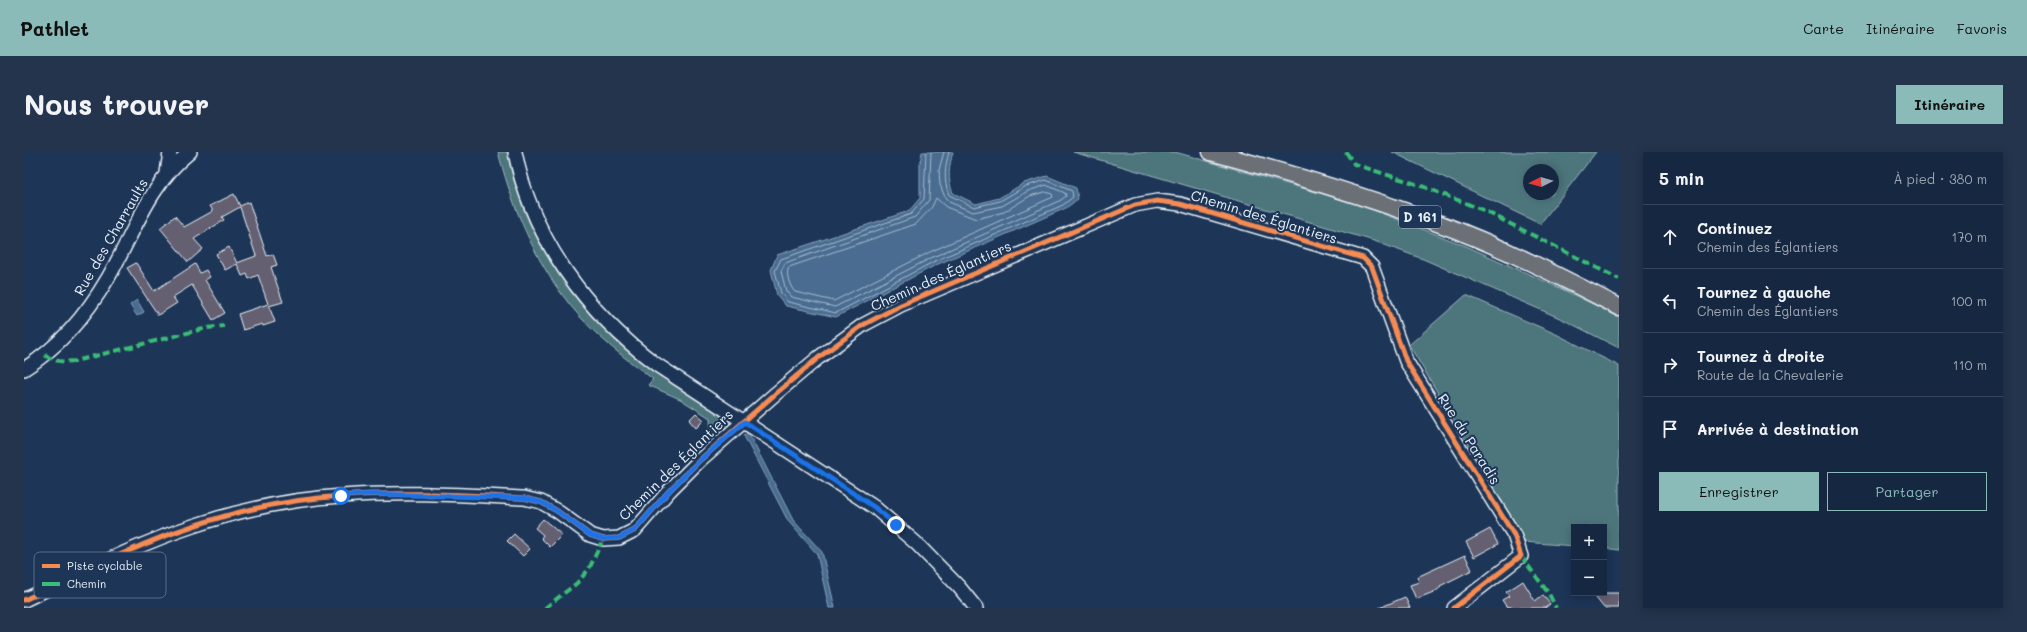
<!DOCTYPE html>
<html lang="fr">
<meta charset="utf-8">
<style>
body{margin:0;font-family:Mali,sans-serif;background:#23344c;color:#f1f3f6}
.controls{position:absolute;right:12px;bottom:12px;display:grid;overflow:hidden;border-radius:0px;box-shadow:0 2px 10px #0003}
.controls button{width:36px;height:36px;display:grid;place-items:center;padding:0;border:0;border-bottom:1px solid #35445a;background:#162841;color:#f1f3f6;font:20px sans-serif}
.compass{position:absolute;left:1499px;top:12px;width:36px;height:36px;border-radius:50%;background:#162841;box-shadow:0 2px 10px #0003;rotate:265deg}
.stop{position:absolute;width:12px;height:12px;margin:-9px;border:3px solid #1a73e8;border-radius:50%;background:#fff}
.stop.end{background:#1a73e8;border-color:#fff;box-shadow:0 1px 4px #0008}
.list{margin:0;padding:0;list-style:none}
h2{display:flex;justify-content:space-between;align-items:center;height:52px;margin:0;padding:0 16px;font-size:17px}
h2 small{font-size:13px;font-weight:400;color:#9ea6b1}
.list li{display:grid;grid-template-columns:26px 1fr auto;gap:12px;align-items:center;box-sizing:border-box;height:64px;padding:0 16px;border-top:1px solid #35445a}
.list b{display:block;font-size:15px;white-space:nowrap}
.list p{margin:0;font-size:13px;white-space:nowrap;color:#9ea6b1}
.list em{font-size:13px;font-style:normal;color:#9ea6b1}
.actions{display:flex;gap:8px;padding:12px 16px}
.actions a{flex:1;padding:9px 0;border:1px solid #8bbbb9;border-radius:0px;text-align:center;font-size:14px;color:#8bbbb9}
.actions .main{background:#8bbbb9;color:#111}
.icon{flex:none;width:22px;height:22px;fill:none;stroke:currentColor;stroke-width:2;stroke-linecap:round;stroke-linejoin:round}
.map{position:relative;flex:none;width:1595px;height:456px;overflow:hidden;border-radius:0px}
header{display:flex;align-items:center;gap:24px;box-sizing:border-box;height:56px;padding:0 20px;background:#8bbbb9;color:#111}
header strong{font-size:19px}
nav{display:flex;gap:22px;margin-inline-start:auto;font-size:14px}
.intro{display:flex;align-items:center;justify-content:space-between;box-sizing:border-box;height:96px;padding:0 24px}
h1{margin:0;font-size:28px}
.button{padding:10px 18px;border-radius:0px;background:#8bbbb9;color:#111;font-size:14px;font-weight:700}
main{display:flex;gap:24px;padding:0 24px}
aside{flex:1;background:#162841;border-radius:0px;box-shadow:0 2px 10px #0003}
.map>svg:first-child{display:block}
.green{fill:#4d767b;stroke:#9ab4ba;fill-rule:evenodd}
.water{fill:#486c90;stroke:#88a1ba}
.lines{fill:none;stroke-linecap:round;stroke-linejoin:round}
.shore{stroke:#a8bcce;stroke-width:1}
.building{fill:#656171;stroke:#e8f1f8}
.minor-casing{stroke:#e8f1f8;stroke-width:16}
.major-casing{stroke:#e8f1f8;stroke-width:19}
.minor{stroke:#1d3557;stroke-width:13}
.major{stroke:#6a7074;stroke-width:16}
.quiet{stroke:#3abd76;stroke-width:4;stroke-dasharray:8 4;stroke-linecap:butt}
.cycleway-casing{stroke:#1d3557;stroke-width:8}
.cycleway{stroke:#f68b52;stroke-width:5}
.route{stroke:#1a73e8;stroke-width:5}
.labels{text-anchor:middle;stroke-width:4;stroke-linejoin:round;paint-order:stroke}
.shield{fill:#1d3557;stroke:#abb9c8;stroke-width:1}
.shield-label{font-size:13px;font-weight:bold;fill:#e8f1f8}
.street-label{font-size:14px;fill:#e8f1f8;stroke:#1d3557}
.key{fill:#1d3557;stroke:#5a6d87;stroke-width:1}
.key-label{font-size:11px;fill:#e8f1f8}
</style>
<header>
<strong>Pathlet</strong>
<nav><a>Carte</a><a>Itinéraire</a><a>Favoris</a></nav>
</header>
<div class="intro"><h1>Nous trouver</h1><a class="button">Itinéraire</a></div>
<main>
<div class="map">
<svg width="1595" height="456" viewBox="0 0 1595 456">
<rect width="100%" height="100%" fill="#1d3557"/>
<filter id="ink" filterUnits="userSpaceOnUse"><feTurbulence type="fractalNoise" baseFrequency=".025" numOctaves="2"/><feDisplacementMap in="SourceGraphic" scale="8" xChannelSelector="R" yChannelSelector="G"/><feConvolveMatrix kernelMatrix="1 2 1 2 8 2 1 2 1" color-interpolation-filters="sRGB"/></filter>
<g filter="url(#ink)">
<path class="green" d="M 474,0 L 483,0 C 498,79 545,150 606,201 C 637,227 672,247 706,270 L 704,277 L 687,293 L 686,266 L 656,247 L 624,233 L 629,227 C 610,213 591,199 574,183 C 521,134 492,68 474,0 Z
M 1049,0 L 1151,0 L 1302,43 L 1349,58 L 1442,94 L 1538,137 L 1595,165 L 1595,196 L 1538,167 L 1399,107 L 1350,89 Z
M 1368,0 L 1572,0 L 1516,72 ZM 1505,18 L 1529,18 L 1529,42 L 1505,42 Z
M 1442,143 L 1532,182 L 1595,214 L 1595,398 L 1580,396 L 1580,375 L 1550,375 L 1550,394 L 1500,390 L 1468,331 L 1385,193 Z"/>
<path class="water" d="M 898,0 L 929,0 C 925,15 923,26 929,41 L 952,52 L 975,46 L 1000,31 L 1023,24 L 1052,36 L 1054,47 L 1042,56 L 912,113 L 812,165 L 762,154 L 753,143 L 747,118 L 753,103 L 885,59 L 896,46 L 896,11 Z
M 113,148 L 120,160 L 113,164 L 106,153 Z
M 724,280 L 769,368 L 798,400 L 811,456 L 805,456 L 793,402 L 764,369 L 720,284 Z"/>
<g class="lines">
<path class="shore" d="M 902,0 L 900,47 L 887,62 L 757,107 L 751,119 L 757,141 L 764,150 L 812,161 L 911,109 L 1039,53 L 1049,45 L 1048,39 L 1022,28 L 1002,34 L 976,49 L 950,55 L 925,43 C 919,27 921,16 925,0
M 907,0 L 905,48 L 891,65 L 761,111 L 757,119 L 762,139 L 767,145 L 811,155 L 909,105 L 1037,48 L 1042,44 L 1041,41 L 1022,33 L 1004,39 L 978,54 L 949,60 L 925,50 L 921,45 L 916,33 L 915,18 L 920,0
M 1021,40 L 1028,42 L 1029,45 L 906,100 L 810,149 L 771,140 C 766,135 761,122 765,115 L 892,72 L 908,55 L 912,46 L 922,55 L 952,67 L 980,60 L 1006,44 Z"/>
</g>
<path class="building" d="M 210,42 L 216,54 L 225,50 L 243,104 L 249,102 L 253,113 L 247,115 L 259,150 L 245,154 L 251,170 L 239,174 L 238,172 L 219,178 L 214,162 L 244,152 L 234,123 L 225,127 L 223,122 L 218,124 L 213,112 L 201,118 L 192,102 L 205,95 L 213,111 L 232,104 L 216,55 L 198,65 L 200,68 L 170,87 L 179,97 L 164,110 L 136,76 L 151,64 L 160,75 L 189,59 L 186,54 Z
M 112,111 L 130,139 L 171,112 L 176,121 L 182,118 L 186,125 L 181,128 L 201,161 L 189,168 L 168,133 L 149,145 L 153,151 L 134,163 L 103,116 Z
M 672,261 L 680,268 L 672,276 L 665,268 Z
M 519,367 L 538,383 L 526,395 L 517,386 L 519,383 L 511,376 Z
M 1466,377 L 1474,392 L 1450,405 L 1442,390 Z
M 490,382 L 506,397 L 499,404 L 483,389 Z
M 1441,403 L 1448,418 L 1416,434 L 1417,435 L 1412,439 L 1392,447 L 1386,433 L 1395,430 L 1393,425 Z
M 1499,429 L 1511,449 L 1519,443 L 1526,452 L 1521,456 L 1491,456 L 1482,454 L 1478,448 L 1485,444 L 1482,440 Z
M 1568,441 L 1595,441 L 1595,456 L 1580,456 Z
M 1381,445 L 1386,456 L 1355,456 Z"/>
<g class="lines">
<defs>
<path id="minor" d="M 491,0 C 508,87 563,161 633,213 L 850,355 L 892,391 L 935,435 L 952,456
M 143,21 L 146,0
M 0,217 C 35,195 63,162 84,126 C 109,83 125,32 166,0
M 0,448 C 56,422 111,393 169,374 C 216,358 268,347 318,344 C 378,339 440,343 500,346 L 517,350 L 533,359 L 566,383 L 579,387 L 595,386 L 611,378 L 645,339 L 676,308 L 750,243 L 794,206 L 839,173 L 877,153 L 1083,65 L 1111,53 L 1133,49 L 1156,52 L 1339,106 L 1348,115 L 1382,209 L 1490,383 L 1497,404 L 1430,456"/>
<path id="major" d="M 1187,0 C 1264,21 1341,44 1416,72 C 1477,94 1537,125 1595,155"/>
</defs>
<use href="#minor" class="minor-casing"/>
<use href="#major" class="major-casing"/>
<use href="#minor" class="minor"/>
<use href="#major" class="major"/>
<path class="quiet" d="M 1322,0 L 1330,12 L 1395,33 L 1459,58 L 1595,127
M 21,203 C 31,210 38,210 51,209 L 183,176 L 200,174
M 1497,404 L 1525,442 L 1532,456
M 521,456 L 553,431 L 565,417 L 579,387"/>
<defs>
<path id="cycleway" d="M 0,448 C 56,422 111,393 169,374 C 216,358 268,347 318,344 C 378,339 440,343 500,346 L 517,350 L 533,359 L 566,383 L 579,387 L 595,386 L 611,378 L 645,339 L 676,308 L 750,243 L 794,206 L 839,173 L 877,153 L 1083,65 L 1111,53 L 1133,49 L 1156,52 L 1339,106 L 1348,115 L 1382,209 L 1490,383 L 1497,404 L 1430,456"/>
</defs>
<use href="#cycleway" class="cycleway-casing"/>
<use href="#cycleway" class="cycleway"/>
</g>
</g>
<g class="lines" filter="url(#ink)">
<path class="route" d="M 317,344 L 348,342 L 500,346 L 517,350 L 533,359 L 566,383 L 579,387 L 595,386 L 611,378 L 645,339 L 676,308 L 721,270 L 850,355 L 872,373"/>
</g>
<g class="labels">
<rect class="shield" x="1375" y="54" width="42" height="22" rx="3"/>
<g class="shield-label">
<text x="1396" y="70">D 161</text>
</g>
<g class="street-label">
<text transform="translate(1240 65) rotate(17)" y="5">Chemin des Églantiers</text>
<text transform="translate(87 85) rotate(-60)" y="5">Rue des Charraults</text>
<text transform="translate(917 124) rotate(-24)" y="5">Chemin des Églantiers</text>
<text transform="translate(1445 287) rotate(58)" y="5">Rue du Paradis</text>
<text transform="translate(652 313) rotate(-44)" y="5">Chemin des Églantiers</text>
</g>
</g>
<rect x="10" y="400" width="132" height="46" rx="6" class="key"/>
<rect x="18" y="412" width="18" height="4" fill="#f68b52"/>
<rect x="18" y="430" width="18" height="4" fill="#3abd76"/>
<g class="key-label">
<text x="43" y="418">Piste cyclable</text>
<text x="43" y="436">Chemin</text>
</g>
</svg>
<div class="controls">
<button>+</button>
<button>−</button>
</div>
<svg class="compass" viewBox="-18 -18 36 36"><path d="M0-13l5 13h-10z" fill="#e53935"/><path d="M0 13l5-13h-10z" fill="#9ea6b1"/></svg>
<div class="stop" style="left:317px;top:344px"></div>
<div class="stop end" style="left:872px;top:373px"></div>
</div>
<aside>
<h2>5 min<small>À pied · 380 m</small></h2>
<ul class="list">
<li><svg class="icon" aria-label="ahead" viewBox="0 0 24 24"><path d="M12 20V5M6 11l6-6 6 6"/></svg><div><b>Continuez</b><p>Chemin des Églantiers</p></div><em>170 m</em></li>
<li><svg class="icon" aria-label="left" viewBox="0 0 24 24"><path d="M17 20v-9H6M10 6l-5 5 5 5"/></svg><div><b>Tournez à gauche</b><p>Chemin des Églantiers</p></div><em>100 m</em></li>
<li><svg class="icon" aria-label="right" viewBox="0 0 24 24"><path d="M7 20v-9h11M14 6l5 5-5 5"/></svg><div><b>Tournez à droite</b><p>Route de la Chevalerie</p></div><em>110 m</em></li>
<li><svg class="icon" aria-label="arrive" viewBox="0 0 24 24"><path d="M6 21V4h12l-3 4 3 4H6"/></svg><div><b>Arrivée à destination</b></div></li>
</ul>
<div class="actions"><a class="main">Enregistrer</a><a>Partager</a></div>
</aside>
</main>
